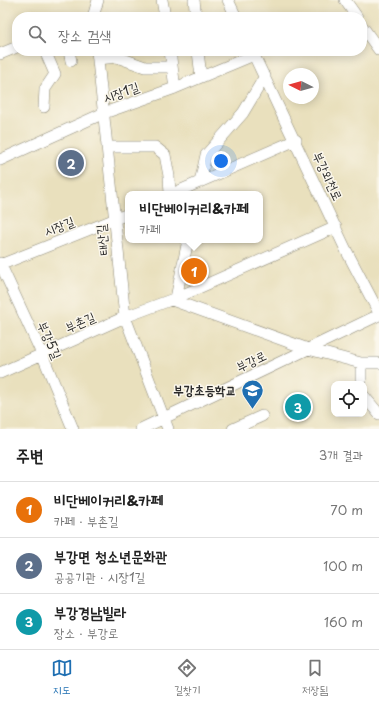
<!DOCTYPE html>
<html lang="ko">
<meta charset="utf-8">
<style>
body{margin:0;font-family:"Playpen Sans","Poor Story",sans-serif;background:#f6f6f6;color:#222}
.controls{position:absolute;right:12px;bottom:12px;display:grid;overflow:hidden;border-radius:8px;box-shadow:0 2px 10px #0003}
.controls button{width:36px;height:36px;display:grid;place-items:center;padding:0;border:0;border-bottom:1px solid #e0e0e0;background:#fff;color:#222;font:20px sans-serif}
.compass{position:absolute;left:283px;top:68px;width:36px;height:36px;border-radius:50%;background:#fff;box-shadow:0 2px 10px #0003;rotate:275deg}
.you{position:absolute;left:221px;top:161px;width:14px;height:14px;margin:-10px;border:3px solid #fff;border-radius:50%;background:#1a73e8;box-shadow:0 0 0 6px #1a73e833}
.badge{display:grid;place-items:center;width:26px;height:26px;border-radius:50%;background:#1f6fb2;color:#fff;font-size:13px;font-weight:700}
.pin{position:absolute;translate:-50% -50%;border:2px solid #fff;box-shadow:0 1px 4px #0006}
.popup{position:absolute;left:125px;top:191px;width:138px;height:52px;box-sizing:border-box;display:grid;place-content:center;border-radius:8px;background:#fff;filter:drop-shadow(0 1px 3px #0005);font-size:13px;white-space:nowrap;color:#767676}
.popup b{font-size:15px;color:#222}
.popup::after{content:'';position:absolute;left:50%;top:100%;margin-left:-8px;border:8px solid transparent;border-top-color:#fff}
.list{margin:0;padding:0;list-style:none}
h2{display:flex;justify-content:space-between;align-items:center;height:52px;margin:0;padding:0 16px;font-size:17px}
h2 small{font-size:13px;font-weight:400;color:#767676}
.list li{display:grid;grid-template-columns:26px 1fr auto;gap:12px;align-items:center;box-sizing:border-box;height:56px;padding:0 16px;border-top:1px solid #e0e0e0}
.list b{display:block;font-size:15px;white-space:nowrap}
.list p{margin:0;font-size:13px;white-space:nowrap;color:#767676}
.list em{font-size:13px;font-style:normal;color:#767676}
.icon{flex:none;width:22px;height:22px;fill:none;stroke:currentColor;stroke-width:2;stroke-linecap:round;stroke-linejoin:round}
.map{position:relative;flex:none;width:379px;height:429px;overflow:hidden}
.search{position:absolute;background:#fff;box-shadow:0 2px 10px #0003;left:12px;right:12px;top:12px;height:44px;display:flex;align-items:center;gap:10px;box-sizing:border-box;padding:0 14px;border-radius:16px;color:#767676;font-size:15px}
.sheet{height:220px;background:#fff}
nav{display:flex;justify-content:space-around;align-items:center;box-sizing:border-box;height:56px;border-top:1px solid #e0e0e0;background:#fff;font-size:11px;color:#767676}
nav a{display:grid;justify-items:center;gap:2px}
nav .on{color:#1f6fb2}
.map>svg:first-child{display:block}
.lines{fill:none;stroke-linecap:round;stroke-linejoin:round}
.minor-casing{stroke:#8a8674;stroke-width:12}
.minor{stroke:#fff;stroke-width:11}
.labels{text-anchor:middle;stroke-width:3;stroke-linejoin:round;paint-order:stroke}
.street-label{font-size:13px;fill:#2b2b2b;stroke:#fbf7ec}
.poi-label{font-size:13px;font-weight:bold;fill:#2b2b2b;stroke:#fbf7ec;text-anchor:end}
</style>
<div class="map">
<svg width="379" height="429" viewBox="0 0 379 429">
<rect width="100%" height="100%" fill="#fbf7ec"/>
<filter id="ink" filterUnits="userSpaceOnUse"><feTurbulence type="fractalNoise" baseFrequency=".025" numOctaves="2"/><feDisplacementMap in="SourceGraphic" scale="8" xChannelSelector="R" yChannelSelector="G"/><feConvolveMatrix kernelMatrix="1 2 1 2 8 2 1 2 1" color-interpolation-filters="sRGB"/></filter>
<filter id="wash" filterUnits="userSpaceOnUse"><feTurbulence type="fractalNoise" baseFrequency=".012" numOctaves="4" result="noise"/><feDisplacementMap in="SourceGraphic" scale="16" xChannelSelector="R" yChannelSelector="G"/><feGaussianBlur stdDeviation="0.9" result="paint"/><feColorMatrix in="noise" values="0 0 0 0 0 0 0 0 0 0 0 0 0 0 0 0 0 1.4 0 .05"/><feComposite in="paint" operator="in"/></filter>
<g filter="url(#wash)">
<rect width="100%" height="100%" fill="#e9e0bd"/>
</g>
<g filter="url(#ink)">
<g class="lines">
<defs>
<path id="minor" d="M 162,0 L 165,17
M 194,0 L 196,17
M 228,0 L 236,17
M 345,0 L 357,17
M 93,17 L 98,0
M 362,26 L 379,50
M 69,51 L 71,61
M 97,51 L 125,317 L 168,429
M 170,51 L 175,88
M 198,51 L 201,77
M 252,51 L 346,250 L 379,313
M 0,54 L 17,47
M 98,59 L 117,57 L 145,67 L 172,67
M 44,107 L 45,89 L 55,74 L 45,51
M 108,147 L 155,147 L 165,155 L 169,176 L 170,194
M 0,160 L 104,113 L 175,88 L 254,55
M 200,182 L 206,155 L 243,113 L 265,76
M 172,194 L 296,140
M 0,263 L 42,354 L 73,429
M 0,265 L 128,214
M 176,298 L 188,240
M 172,300 L 308,349 L 361,363 L 379,363
M 0,373 L 125,317 L 176,298 L 336,227
M 361,384 L 361,363
M 364,396 L 379,414
M 141,429 L 379,315
M 233,429 L 262,416"/>
</defs>
<use href="#minor" class="minor-casing"/>
<use href="#minor" class="minor"/>
</g>
</g>
<defs>
<symbol id="school-pin" viewBox="-11 -11 22 30"><path d="M0 17L-7.5 6A9.5 9.5 0 1 1 7.5 6Z" fill="#1f6fb2" stroke="#fbf7ec"/><path d="M0-5L7-2L0 1L-7-2ZM-4 1L0 2.5L4 1V4Q0 6-4 4Z" fill="#fff"/></symbol>
</defs>
<g fill-rule="evenodd">
<use href="#school-pin" x="240" y="378" width="25" height="34"/>
</g>
<g class="labels">
<g class="street-label">
<text transform="translate(121 92) rotate(-20)" y="5">시장1길</text>
<text transform="translate(328 176) rotate(65)" y="5">부강외천로</text>
<text transform="translate(59 226) rotate(-22)" y="5">시장길</text>
<text transform="translate(102 240) rotate(-96)" y="5">태산길</text>
<text transform="translate(80 322) rotate(-24)" y="5">부촌길</text>
<text transform="translate(50 340) rotate(66)" y="5">부강5길</text>
<text transform="translate(251 361) rotate(-26)" y="5">부강로</text>
</g>
<g class="poi-label">
<text x="236" y="395">부강초등학교</text>
</g>
</g>
</svg>
<div class="controls">
<button><svg class="icon" aria-label="locate" viewBox="0 0 24 24"><circle cx="12" cy="12" r="6"/><path d="M12 2v4M12 18v4M2 12h4M18 12h4"/></svg></button>
</div>
<svg class="compass" viewBox="-18 -18 36 36"><path d="M0-13l5 13h-10z" fill="#e53935"/><path d="M0 13l5-13h-10z" fill="#767676"/></svg>
<div class="you"></div>
<div class="pin badge" style="left:194px;top:271px;background:#e8710a">1</div>
<div class="popup"><b>비단베이커리&amp;카페</b>카페</div>
<div class="pin badge" style="left:71px;top:163px;background:#5c6f8a">2</div>
<div class="pin badge" style="left:298px;top:407px;background:#0f9aa8">3</div>
<div class="search"><svg class="icon" aria-label="search" viewBox="0 0 24 24"><circle cx="10" cy="10" r="6"/><path d="M15 15l6 6"/></svg>장소 검색</div>
</div>
<section class="sheet">
<h2>주변<small>3개 결과</small></h2>
<ul class="list">
<li><span class="badge" style="background:#e8710a">1</span><div><b>비단베이커리&amp;카페</b><p>카페 · 부촌길</p></div><em>70 m</em></li>
<li><span class="badge" style="background:#5c6f8a">2</span><div><b>부강면 청소년문화관</b><p>공공기관 · 시장1길</p></div><em>100 m</em></li>
<li><span class="badge" style="background:#0f9aa8">3</span><div><b>부강경남빌라</b><p>장소 · 부강로</p></div><em>160 m</em></li>
</ul>
</section>
<nav>
<a class="on"><svg class="icon" aria-label="map" viewBox="0 0 24 24"><path d="M3 6l6-2 6 2 6-2v14l-6 2-6-2-6 2zM9 4v14M15 6v14"/></svg>지도</a>
<a><svg class="icon" aria-label="directions" viewBox="0 0 24 24"><path d="M12 3l9 9-9 9-9-9zM9 14v-3h6M13 9l2 2-2 2"/></svg>길찾기</a>
<a><svg class="icon" aria-label="saved" viewBox="0 0 24 24"><path d="M7 4h10v16l-5-4-5 4z"/></svg>저장됨</a>
</nav>
